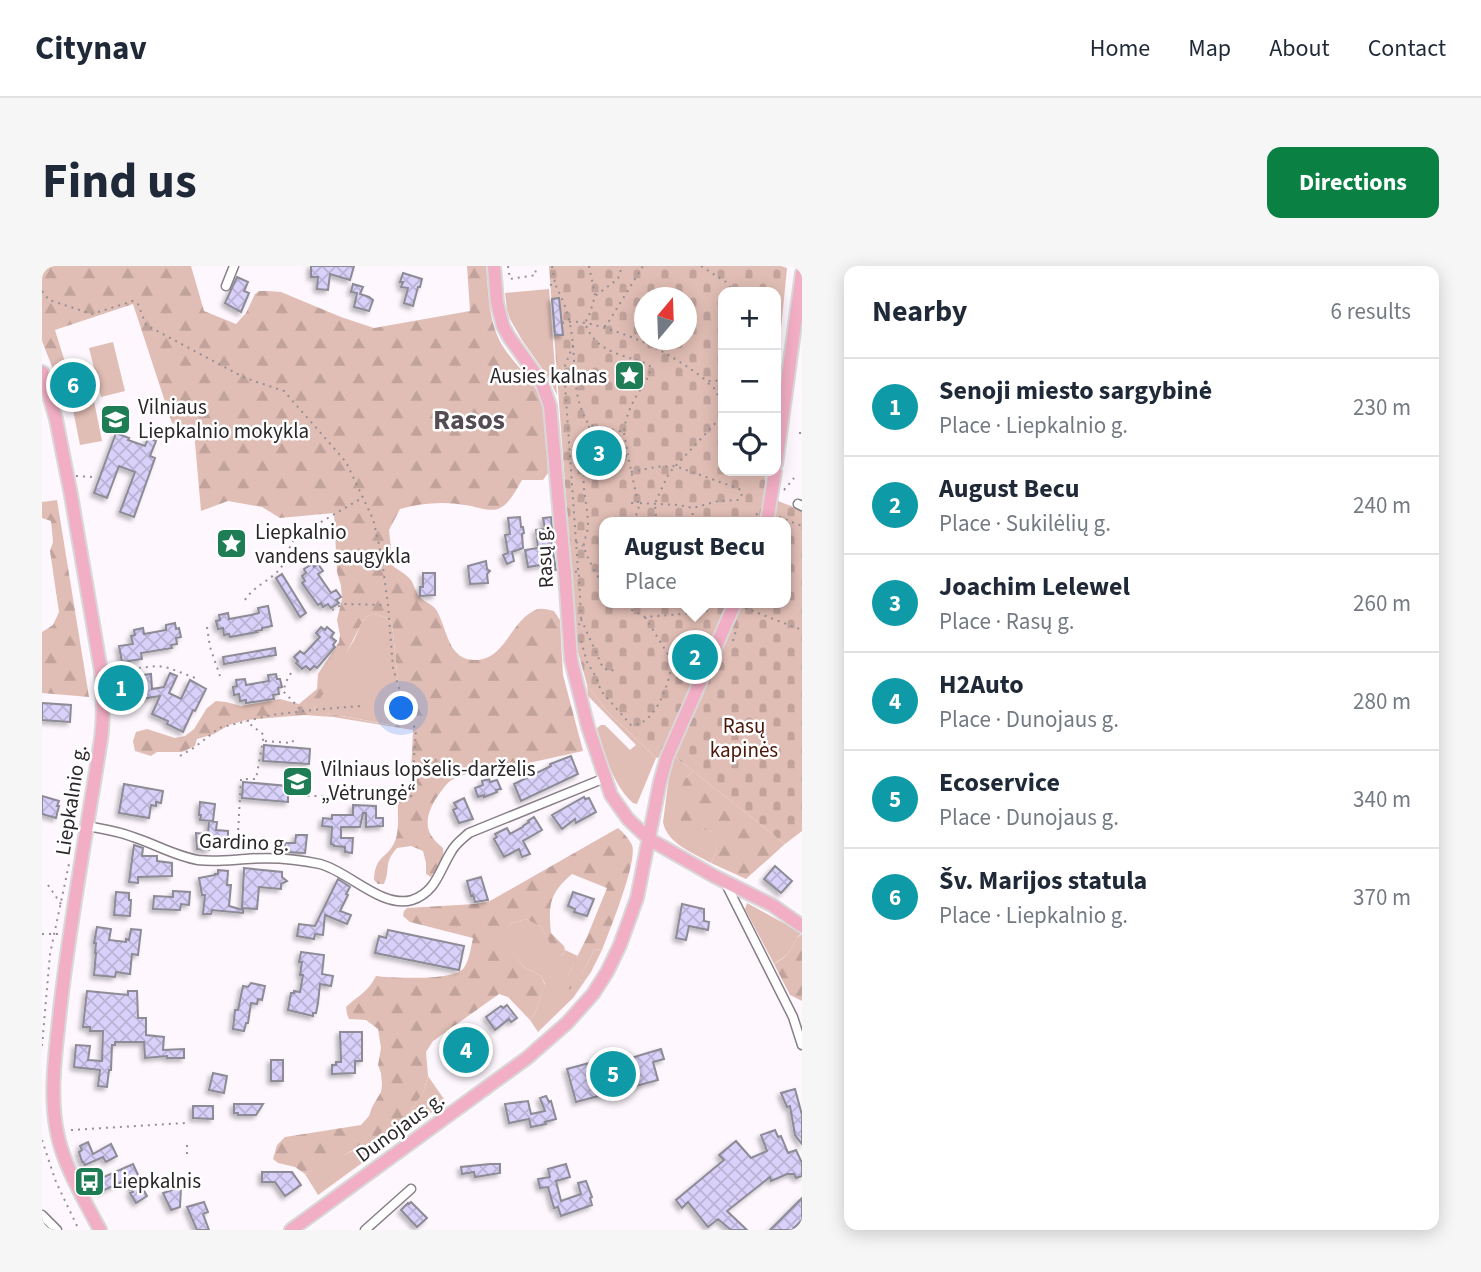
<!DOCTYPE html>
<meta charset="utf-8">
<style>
body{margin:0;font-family:"Source Sans 3",sans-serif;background:#f6f6f7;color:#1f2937}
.controls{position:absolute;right:21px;top:21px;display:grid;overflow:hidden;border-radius:14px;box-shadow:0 4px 18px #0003}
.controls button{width:63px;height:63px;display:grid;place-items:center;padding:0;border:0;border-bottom:2px solid #e0e1e3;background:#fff;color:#1f2937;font:35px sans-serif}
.compass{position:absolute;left:592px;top:21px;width:63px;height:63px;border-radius:50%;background:#fff;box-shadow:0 4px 18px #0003;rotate:19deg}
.you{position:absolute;left:360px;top:443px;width:24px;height:24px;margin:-18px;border:5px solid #fff;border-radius:50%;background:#1a73e8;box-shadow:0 0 0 10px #1a73e833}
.badge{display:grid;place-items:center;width:46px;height:46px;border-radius:50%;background:#0b8043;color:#fff;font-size:23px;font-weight:700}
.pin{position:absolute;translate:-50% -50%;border:4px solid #fff;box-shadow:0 2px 7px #0006}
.popup{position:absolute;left:557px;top:251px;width:192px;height:91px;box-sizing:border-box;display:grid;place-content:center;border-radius:14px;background:#fff;filter:drop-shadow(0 2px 5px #0005);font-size:23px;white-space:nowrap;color:#747a83}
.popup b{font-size:26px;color:#1f2937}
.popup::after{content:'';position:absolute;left:50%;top:100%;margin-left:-14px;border:14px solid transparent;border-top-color:#fff}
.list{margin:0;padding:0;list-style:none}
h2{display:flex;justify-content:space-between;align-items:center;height:91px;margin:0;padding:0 28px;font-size:30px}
h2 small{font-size:23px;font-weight:400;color:#747a83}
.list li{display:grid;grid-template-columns:46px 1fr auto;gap:21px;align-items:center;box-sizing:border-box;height:98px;padding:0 28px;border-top:2px solid #e0e1e3}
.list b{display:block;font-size:26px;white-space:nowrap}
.list p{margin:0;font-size:23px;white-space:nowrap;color:#747a83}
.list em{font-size:23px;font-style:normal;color:#747a83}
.icon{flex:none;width:38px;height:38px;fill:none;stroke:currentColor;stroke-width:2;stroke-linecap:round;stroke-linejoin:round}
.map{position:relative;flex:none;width:760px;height:964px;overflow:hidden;border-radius:14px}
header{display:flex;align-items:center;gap:42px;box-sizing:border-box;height:98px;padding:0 35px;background:#fff;border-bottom:2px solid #e0e1e3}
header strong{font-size:33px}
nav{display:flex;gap:38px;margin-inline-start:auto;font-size:24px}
.intro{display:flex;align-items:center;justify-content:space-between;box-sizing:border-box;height:168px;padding:0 42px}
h1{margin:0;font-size:49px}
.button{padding:18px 32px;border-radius:14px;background:#0b8043;color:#fff;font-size:24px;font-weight:700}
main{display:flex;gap:42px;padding:0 42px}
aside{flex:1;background:#fff;border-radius:14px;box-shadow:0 4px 18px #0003}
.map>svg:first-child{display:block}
.green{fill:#e1beb5}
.forest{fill:url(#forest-firs);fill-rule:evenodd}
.cemetery{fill:url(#cemetery-stones);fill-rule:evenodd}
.building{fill:url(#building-cross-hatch);stroke:#8d8b95;stroke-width:2;filter:url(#shadow)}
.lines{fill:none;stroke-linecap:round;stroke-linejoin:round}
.street-casing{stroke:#887f87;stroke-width:11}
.primary-casing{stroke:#d9d8d8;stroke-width:16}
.path{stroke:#958f94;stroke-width:2;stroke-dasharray:2 5;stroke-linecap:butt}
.street{stroke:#fff;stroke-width:8}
.primary{stroke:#f2aec4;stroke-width:12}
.labels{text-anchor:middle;stroke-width:5;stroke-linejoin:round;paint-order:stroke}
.poi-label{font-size:21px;fill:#2a2629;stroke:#fff;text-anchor:start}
.street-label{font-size:21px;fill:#2a2629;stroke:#fff}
.park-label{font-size:21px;fill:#4c1609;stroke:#fff}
.district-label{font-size:28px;font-weight:bold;fill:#544c53;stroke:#fff}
</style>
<header>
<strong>Citynav</strong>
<nav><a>Home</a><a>Map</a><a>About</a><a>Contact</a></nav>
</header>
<div class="intro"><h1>Find us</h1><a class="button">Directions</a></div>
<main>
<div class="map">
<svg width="760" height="964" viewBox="0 0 760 964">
<defs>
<pattern id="forest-firs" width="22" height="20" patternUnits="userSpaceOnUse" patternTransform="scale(1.75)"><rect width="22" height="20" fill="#e1beb5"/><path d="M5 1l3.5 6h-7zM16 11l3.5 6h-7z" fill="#c1a39c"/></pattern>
<pattern id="cemetery-stones" width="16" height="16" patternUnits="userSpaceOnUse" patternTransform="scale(1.75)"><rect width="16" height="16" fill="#e1beb5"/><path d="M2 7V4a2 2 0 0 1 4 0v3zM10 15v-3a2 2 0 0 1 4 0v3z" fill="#c1a39c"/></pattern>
<pattern id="building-cross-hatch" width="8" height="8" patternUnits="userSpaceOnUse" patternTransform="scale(1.75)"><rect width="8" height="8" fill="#d9d1f9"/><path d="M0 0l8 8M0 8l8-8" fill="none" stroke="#bab3d5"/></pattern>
<filter id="shadow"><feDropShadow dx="-3" dy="3" stdDeviation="2" flood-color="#0004"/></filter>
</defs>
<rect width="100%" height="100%" fill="#fef7fe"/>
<path class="green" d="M 507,23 L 515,129 L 506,111 L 480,74 L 468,53 L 465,44 L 463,27 Z
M 71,76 L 83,125 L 59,131 L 47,82 Z
M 52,135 L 60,175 L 38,179 L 30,139 Z
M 331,348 C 339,349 344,351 350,357 L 355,405 L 357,457 L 354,460 L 284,447 L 275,447 L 272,441 L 312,374 L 319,358 L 324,351 Z
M 545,419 L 565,445 L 614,492 L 595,538 L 591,537 C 570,518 563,488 555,462 L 559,459 L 563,459 L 588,484 L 594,479 L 546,430 Z
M 632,490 L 651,505 L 643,513 L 660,563 L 671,566 L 675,584 L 669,597 C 652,587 625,578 621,556 L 628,503 Z
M 705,637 L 760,667 C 753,672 752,680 746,687 C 742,692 737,694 732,698 L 703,643 Z
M 484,653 L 499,661 L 515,688 L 520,690 L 523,684 L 536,690 L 525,711 L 541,706 L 553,683 L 560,684 L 549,706 L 531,732 L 496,766 L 488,754 L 493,747 L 503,718 L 499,710 L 482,701 L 459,673 L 468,658 Z
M 386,810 L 404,836 L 276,929 L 263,908 L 289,894 L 313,884 L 363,852 L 381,827 Z"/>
<path class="forest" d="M 0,0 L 149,0 L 162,45 L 194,58 L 204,47 L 213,28 L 217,25 L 226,25 L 239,26 L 299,51 L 332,62 L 428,45 L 425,0 L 444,0 C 447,27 446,55 460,79 C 472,99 493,114 500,137 C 506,157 505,185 506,207 L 501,214 L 480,214 C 474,224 467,239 456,243 C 444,246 434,240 423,239 C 401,235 379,237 358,243 L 347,264 L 351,300 C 356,304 364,308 368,313 C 373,319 373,327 379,332 C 384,337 391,338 395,345 C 406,365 406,396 436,394 C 443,393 450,390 455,385 C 468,373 477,349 496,343 C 501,342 507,344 512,345 L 518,354 L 521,409 L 541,485 L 455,504 C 441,504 424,507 411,513 C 404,517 398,527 393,534 C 382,554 382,567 401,582 C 403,593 395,602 389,611 L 384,608 L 384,597 L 381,585 L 369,580 L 355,582 C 341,598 349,601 342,618 L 336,618 L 332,614 C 333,588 346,593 353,575 C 358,563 355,542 356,529 L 368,528 L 371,464 L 291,451 L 262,449 L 204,454 L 187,459 L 172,468 L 155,473 L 153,480 L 140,486 L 115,486 L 109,490 L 93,485 L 91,475 L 94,466 L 105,463 L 133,472 L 143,470 L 152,463 L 165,442 L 174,435 L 184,436 L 199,440 L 238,433 L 257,438 L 275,423 L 276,408 L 297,376 L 298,369 L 295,354 L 300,333 L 299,320 L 295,306 L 292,247 L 238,252 L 220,241 L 186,235 L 159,245 L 152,165 L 130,157 L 91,38 L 13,64 L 27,109 L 45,108 L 51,125 L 17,134 L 11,103 L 0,75 ZM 331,348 C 339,349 344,351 350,357 L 355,405 L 357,457 L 353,460 L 284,447 L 275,447 L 272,441 L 291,414 L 319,358 L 324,351 Z
M 15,234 L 47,431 L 0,427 L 0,366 L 11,359 L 17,346 L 8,285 L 11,276 L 9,255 L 0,252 L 0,236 Z
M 651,505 L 743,578 L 704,613 L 669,597 L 675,584 L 670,566 L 660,563 L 649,569 L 639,557 L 638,540 L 640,520 L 643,513 Z
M 576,562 C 581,566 587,573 590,579 C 596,595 567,666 560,684 L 553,683 L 541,706 L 528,724 L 524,719 L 525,711 L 545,671 L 565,622 L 530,608 C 508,627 506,638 509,667 L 522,680 L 523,684 L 520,690 L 514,688 L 499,661 L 484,653 L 468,658 L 460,673 L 482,701 L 499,710 L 503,719 L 493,747 L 488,754 L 466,731 L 457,728 L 391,775 L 384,786 L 386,810 L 381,827 L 363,852 L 348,866 L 263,908 L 253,901 L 236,897 L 231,893 L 235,879 L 243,871 L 319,859 L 327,850 L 330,841 L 339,826 L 340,819 L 339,807 L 336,799 L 339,782 L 336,763 L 324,754 L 307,753 L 305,748 L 304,741 C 318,728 325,727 334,710 C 351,712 409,715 421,703 C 427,696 429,681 431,672 L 368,656 L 361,650 L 362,645 L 365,642 L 433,638 L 448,635 Z
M 760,668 L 760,735 L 748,729 L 732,698 C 737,695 742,692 746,687 C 752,680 752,673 760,668 Z"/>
<path class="cemetery" d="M 507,0 L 739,0 L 745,2 L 734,114 L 734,26 L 681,26 L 681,205 L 724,205 L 720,256 L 562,256 L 562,337 L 687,337 L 619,491 L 614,492 L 565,445 L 545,419 L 535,382 ZM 603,32 L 645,32 L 645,74 L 603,74 Z
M 733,234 L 760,244 L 760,565 L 743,578 L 632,490 L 698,337 L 744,337 L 744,256 L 730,256 Z"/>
<path class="building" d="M 269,0 L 312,0 L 308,14 L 288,8 L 286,24 L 275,23 L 276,11 L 269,11 Z
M 361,7 L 380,13 L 378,21 L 376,21 L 371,40 L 362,37 L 366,22 L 359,21 L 361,16 L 358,16 Z
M 195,11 L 206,16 L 202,25 L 207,27 L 199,46 L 183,37 Z
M 311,18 L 321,21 L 318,28 L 327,31 L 331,34 L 327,45 L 312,41 L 315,27 L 309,26 Z
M 517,32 L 521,69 L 513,69 L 510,33 Z
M 557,165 L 576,169 L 574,182 L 562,180 L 561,186 L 553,185 Z
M 74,167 L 87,172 L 86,174 L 103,180 L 106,172 L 114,175 L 108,190 L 113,192 L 92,251 L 78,246 L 93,206 L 77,200 L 65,232 L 52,227 Z
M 478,251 L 479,261 L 481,261 L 482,267 L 480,268 L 481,282 L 470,286 L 472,295 L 465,298 L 461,289 L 466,287 L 463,269 L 468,268 L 466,252 Z
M 509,251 L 511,274 L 509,274 L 514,304 L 506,305 L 505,298 L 486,301 L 483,284 L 496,282 L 494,264 L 503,263 L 501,252 Z
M 444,295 L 445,303 L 448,305 L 445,308 L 446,317 L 428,318 L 426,300 Z
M 270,298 L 272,301 L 276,298 L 281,305 L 276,308 L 289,327 L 294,324 L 299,331 L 294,334 L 297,337 L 289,342 L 286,338 L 281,341 L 279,337 L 276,339 L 260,317 L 263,315 L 260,310 L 264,307 L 262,303 Z
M 381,307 L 393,307 L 393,329 L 378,330 L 378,321 L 381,321 Z
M 240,308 L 264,347 L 258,351 L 234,312 Z
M 226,340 L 230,360 L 220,362 L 220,364 L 214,365 L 215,366 L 188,371 L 187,368 L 182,369 L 181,362 L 176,363 L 174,355 L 178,354 L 177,349 L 186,347 L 187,353 L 209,349 L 217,347 L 216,342 Z
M 133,357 L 134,363 L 137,362 L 139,371 L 134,372 L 135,378 L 129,379 L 130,382 L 99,387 L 100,393 L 80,396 L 77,380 L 91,378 L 89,370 L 93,369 L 92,364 L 101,362 L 102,368 L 124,364 L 124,359 Z
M 279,361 L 283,364 L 285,361 L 292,367 L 289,371 L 294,375 L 291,379 L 293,381 L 275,402 L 272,400 L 268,404 L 264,400 L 260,403 L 254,397 L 256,395 L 252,391 L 258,385 L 262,388 L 278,371 L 274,367 Z
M 233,382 L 234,389 L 182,398 L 181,391 Z
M 128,407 L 135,410 L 127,427 L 139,433 L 148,414 L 164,423 L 153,445 L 151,444 L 141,466 L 125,458 L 126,455 L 110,448 L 118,430 L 98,433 L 98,430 L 72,432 L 70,414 L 95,412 L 94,410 L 109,408 L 110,423 L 122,421 Z
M 234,408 L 235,413 L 238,413 L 240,421 L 236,422 L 237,428 L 231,429 L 232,433 L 204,437 L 204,434 L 198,435 L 197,428 L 192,429 L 191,421 L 195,420 L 194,414 L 203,413 L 204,419 L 227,415 L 226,409 Z
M 0,437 L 29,439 L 28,456 L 0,454 Z
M 222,479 L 268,483 L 267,498 L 221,495 Z
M 529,490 L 536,508 L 479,535 L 472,518 L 509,500 L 508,498 Z
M 447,513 L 448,516 L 455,514 L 459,523 L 454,524 L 455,526 L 445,530 L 442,531 L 442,529 L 436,531 L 433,522 L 441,519 L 440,515 Z
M 201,516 L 246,520 L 246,536 L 200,532 Z
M 82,518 L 121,525 L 119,537 L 114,536 L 114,540 L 109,539 L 107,552 L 77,547 Z
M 0,530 L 17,535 L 15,540 L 17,540 L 14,552 L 0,548 Z
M 542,531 L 543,533 L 547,532 L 554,546 L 534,557 L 533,553 L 520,563 L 510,549 Z
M 422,532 L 431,553 L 417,557 L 411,544 L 415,542 L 412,537 Z
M 158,536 L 173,538 L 171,555 L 158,554 L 159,549 L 157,549 Z
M 311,539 L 334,540 L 334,552 L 341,552 L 341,560 L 324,561 L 324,547 L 321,547 L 318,561 L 299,561 L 299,572 L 311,572 L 310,587 L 303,586 L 303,581 L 292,580 L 292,579 L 289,578 L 290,561 L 280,560 L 281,552 L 290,553 L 290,549 L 311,549 Z
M 492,551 L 500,564 L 481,575 L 488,588 L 480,591 L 477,583 L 462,591 L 452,573 L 455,571 L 453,568 L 465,562 L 468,568 L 481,561 L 481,560 L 487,556 L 486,555 Z
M 167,555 L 175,556 L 174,564 L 186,565 L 186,573 L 168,572 L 167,584 L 155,583 L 154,567 L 166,568 Z
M 254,569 L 265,569 L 263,587 L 243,586 L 243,577 L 253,577 Z
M 92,579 L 101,582 L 100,590 L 115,590 L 115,595 L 130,597 L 130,610 L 96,611 L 96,617 L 87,616 Z
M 733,600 L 750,615 L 739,627 L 722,613 Z
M 202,602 L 240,606 L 240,611 L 245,615 L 239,618 L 239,623 L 217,621 L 215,643 L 200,642 Z
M 176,604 L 186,605 L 185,619 L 189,619 L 187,640 L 201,644 L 201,647 L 170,644 L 169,648 L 161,648 L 163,629 L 160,629 L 157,612 L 173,609 L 173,608 L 176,608 Z
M 439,611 L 446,634 L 433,636 L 431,629 L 429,630 L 425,615 Z
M 296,613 L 308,621 L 304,628 L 306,629 L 298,645 L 309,649 L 305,658 L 283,649 L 281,669 L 273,668 L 272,673 L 255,670 L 257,658 L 273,660 Z
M 131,625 L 148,626 L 147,639 L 139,638 L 138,644 L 111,643 L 112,630 L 131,631 Z
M 74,626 L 87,627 L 87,634 L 89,634 L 88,650 L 72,649 Z
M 531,626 L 552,633 L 545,650 L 532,646 L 533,643 L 526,640 Z
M 640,638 L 662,643 L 662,655 L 667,656 L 666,664 L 647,660 L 644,674 L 634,672 Z
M 55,661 L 69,663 L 67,674 L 84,676 L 84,673 L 87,674 L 89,663 L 99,664 L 96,689 L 90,688 L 88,708 L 74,706 L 73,711 L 52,709 L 54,687 L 53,687 L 54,677 L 52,677 Z
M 346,664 L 422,680 L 417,704 L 333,687 L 337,670 L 344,672 Z
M 259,686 L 282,689 L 280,708 L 291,710 L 289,720 L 278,718 L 276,737 L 274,747 L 271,747 L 271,750 L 246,744 L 249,727 L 252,727 L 252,725 L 258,726 L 261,709 L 258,709 L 260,696 L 257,696 Z
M 209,717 L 223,720 L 220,734 L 216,733 L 215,738 L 209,737 L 206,757 L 204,757 L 202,765 L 191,763 L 193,744 L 196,744 L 201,720 L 206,721 Z
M 45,725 L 86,729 L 86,725 L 95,725 L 96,752 L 104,752 L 104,769 L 122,771 L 121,784 L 142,783 L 142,792 L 125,792 L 125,790 L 103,792 L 102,776 L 73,776 L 73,779 L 70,779 L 69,804 L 67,804 L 65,821 L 56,820 L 58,804 L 32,801 L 34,779 L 48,780 L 46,794 L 60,795 L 61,765 L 48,765 L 48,761 L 41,761 Z
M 465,739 L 475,752 L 469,756 L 467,753 L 453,764 L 444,751 L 459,740 L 461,742 Z
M 298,766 L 320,766 L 320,795 L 313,795 L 313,807 L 290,808 L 290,799 L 294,799 L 294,796 L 299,796 Z
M 441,768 L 445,774 L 411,798 L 407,792 Z
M 619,783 L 622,793 L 611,796 L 616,814 L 534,836 L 525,803 L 577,789 L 579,795 Z
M 229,794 L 241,794 L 241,815 L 229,815 Z
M 171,807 L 185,810 L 182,827 L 167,824 Z
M 753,823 L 760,849 L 760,878 L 753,869 L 748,840 L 745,841 L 739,827 Z
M 504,830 L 507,836 L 509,835 L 514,853 L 503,856 L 504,858 L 489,861 L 487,853 L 467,857 L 463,838 L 486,835 L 489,848 L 503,845 L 498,832 Z
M 192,838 L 221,838 L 214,849 L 196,849 L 196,847 L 192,847 Z
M 151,840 L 171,840 L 171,853 L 151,852 Z
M 733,864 L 736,871 L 739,870 L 746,887 L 754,884 L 760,897 L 760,910 L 754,912 L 752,908 L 745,908 L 729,915 L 728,911 L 685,945 L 705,964 L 689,964 L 676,953 L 666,961 L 646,936 L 640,942 L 634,934 L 682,894 L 677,889 L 694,875 L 709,892 L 725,885 L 719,869 Z
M 46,876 L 51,888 L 69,878 L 75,890 L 64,896 L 61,891 L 43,899 L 41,896 L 40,896 L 37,886 L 40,884 L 38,880 Z
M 91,898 L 97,911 L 95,912 L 105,930 L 94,937 L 88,927 L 91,926 L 86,913 L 58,926 L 53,915 Z
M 448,898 L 458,898 L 458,907 L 433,911 L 432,906 L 420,908 L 419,901 Z
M 524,898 L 528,911 L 514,915 L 519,935 L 539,928 L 536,917 L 544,915 L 550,931 L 548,932 L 550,939 L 519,950 L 516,941 L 512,942 L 506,921 L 498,922 L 496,913 L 508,911 L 506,903 Z
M 220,906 L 250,906 L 259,919 L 243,930 L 233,916 L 220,916 Z
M 139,921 L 138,941 L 129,944 L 121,927 Z
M 760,932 L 760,954 L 750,964 L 728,964 Z
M 162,936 L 166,946 L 161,948 L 167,964 L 155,964 L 145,941 Z
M 369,936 L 385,952 L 375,961 L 359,944 L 366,937 L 367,938 Z"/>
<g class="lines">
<defs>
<path id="street" d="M 184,20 L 192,0
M 756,238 L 760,240
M 45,560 C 60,563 76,565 91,571 C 113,578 133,590 156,594 C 172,596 188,594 204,593 C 228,591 255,593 278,598 C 306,605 340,643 370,634 C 394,626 397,605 409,586 C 413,578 420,573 427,567 L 563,512
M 684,618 L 751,751 L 760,779
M 0,949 L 15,964
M 323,964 L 369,923"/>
<path id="primary" d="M 452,0 L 455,37 L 461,60 L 467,71 L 500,117 L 508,140 L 523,308 L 529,394 L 546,461 L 569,529 L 586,553 L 607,573 L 672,610 L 730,639 L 760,660
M 0,106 L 14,153 L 29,229 L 59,405 C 61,428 62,450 59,473 C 45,564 28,653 18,744 C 14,784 7,826 15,866 C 21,899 43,935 58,964
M 734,198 L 760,7
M 725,256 L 733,205
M 249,964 L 485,792 L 525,757 L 551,728 L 565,706 L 578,679 L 595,632 L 618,516 L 625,491 L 693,337"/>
</defs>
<use href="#street" class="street-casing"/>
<use href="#primary" class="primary-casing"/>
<path class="path" d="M 466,0 L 468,13 L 494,9 L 493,0
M 510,0 L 513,17
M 547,0 L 553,29
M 659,0 L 684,16 L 692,26
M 508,19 L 513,18 C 520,32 527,48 529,64 C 535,99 528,127 547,159 L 582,166 C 583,152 589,139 596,127 C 602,118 607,112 609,101 L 603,97 C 577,88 553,85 543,57 L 548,47 L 553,30 L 576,13 L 580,0
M 0,25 L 7,34 L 50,48 L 91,35 L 96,38 L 104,59 L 203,112 L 242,125 L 304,196 L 331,253 L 339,287 L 346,339 L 351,402 L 364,446 L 374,464 L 369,532 L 356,535 L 257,529
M 520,57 C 536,53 553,59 569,64 C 605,75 635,92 665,115 L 674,115 L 681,111
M 562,60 L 564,60 L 601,0
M 531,79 L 523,100 L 523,119 L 534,276
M 666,117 L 672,122 L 681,139
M 547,160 L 548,188 L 586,190 L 596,237 L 589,237
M 582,167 L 586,189
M 757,167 L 760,167
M 548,188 C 535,217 546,231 546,260 C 546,267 541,275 542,281 C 543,288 558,315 562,321
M 589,206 L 614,201 L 633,200 L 692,221 L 699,224 L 700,228 L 697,234 L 676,235 L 651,242 L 637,239 L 596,237
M 34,210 L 51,211
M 742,224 L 752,212
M 737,251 L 760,260
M 592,256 L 598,237
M 617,256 L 614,251 L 613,237 L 627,207 L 681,149
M 650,256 L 651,243
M 713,256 L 715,247
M 744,262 L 747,256
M 536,304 L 534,276 L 541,280
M 533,306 L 536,305 L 537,310 L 539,352 L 537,359
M 203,334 C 212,319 231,314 240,300 C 247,289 245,281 255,270 L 320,232
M 577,337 L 603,351 L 663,346 L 669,342 L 672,337
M 703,342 L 760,364
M 290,344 L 301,338 L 344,339
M 539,353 L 561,402 L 568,405 L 572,404
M 165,361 L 168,381 L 178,410
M 539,375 L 545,396 L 555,413 L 559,425 L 589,459 C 613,460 627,418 630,398 L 630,395 L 603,351
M 691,375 L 695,361
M 629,391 L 645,393 L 640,400 L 632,400
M 69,405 L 116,400 L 127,402 L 156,413
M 249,407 L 245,414 L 241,425 L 260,445
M 223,475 L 250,477 L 253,471
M 138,490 L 153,481 L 177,462 L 229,449 L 280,443 L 319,440
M 195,585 L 199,513 L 214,513 L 222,469 L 204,455
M 6,619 L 19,638
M 0,668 L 16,668
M 0,780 L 8,688 L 27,598
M 29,864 L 143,857
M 0,874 L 14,916 L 37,964
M 145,888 L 145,877"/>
<use href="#street" class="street"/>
<use href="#primary" class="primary"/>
</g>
<defs>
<symbol id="sight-square" viewBox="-11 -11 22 22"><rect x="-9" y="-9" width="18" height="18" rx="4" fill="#1e7d54" stroke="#fff"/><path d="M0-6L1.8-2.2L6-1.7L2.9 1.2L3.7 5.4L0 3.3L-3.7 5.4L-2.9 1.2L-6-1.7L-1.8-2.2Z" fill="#fff"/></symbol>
<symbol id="school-square" viewBox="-11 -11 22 22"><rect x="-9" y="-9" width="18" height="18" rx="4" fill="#1e7d54" stroke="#fff"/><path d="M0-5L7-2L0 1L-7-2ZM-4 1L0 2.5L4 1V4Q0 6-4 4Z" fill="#fff"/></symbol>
<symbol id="bus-square" viewBox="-11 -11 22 22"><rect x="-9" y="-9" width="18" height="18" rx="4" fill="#1e7d54" stroke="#fff"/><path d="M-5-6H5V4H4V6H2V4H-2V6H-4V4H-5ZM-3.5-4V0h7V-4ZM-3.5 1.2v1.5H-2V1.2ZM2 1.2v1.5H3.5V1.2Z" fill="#fff"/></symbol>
</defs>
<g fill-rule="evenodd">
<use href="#sight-square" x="570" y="92" width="35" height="35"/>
<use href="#school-square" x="56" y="136" width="35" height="35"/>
<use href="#sight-square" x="172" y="260" width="35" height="35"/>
<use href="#school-square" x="238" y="498" width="35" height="35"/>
<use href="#bus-square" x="30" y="898" width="35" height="35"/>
</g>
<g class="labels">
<g class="poi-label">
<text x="565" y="117" text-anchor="end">Ausies kalnas</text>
<text x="96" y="148">Vilniaus<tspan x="96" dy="24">Liepkalnio mokykla</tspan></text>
<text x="213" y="273">Liepkalnio<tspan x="213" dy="24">vandens saugykla</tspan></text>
<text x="279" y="510">Vilniaus lopšelis-darželis<tspan x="279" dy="24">„Vėtrungė“</tspan></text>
<text x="70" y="922">Liepkalnis</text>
</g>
<g class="street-label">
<text transform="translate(502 291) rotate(-94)" y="7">Rasų g.</text>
<text transform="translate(29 534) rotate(-81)" y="7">Liepkalnio g.</text>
<text transform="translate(202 576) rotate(2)" y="7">Gardino g.</text>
<text transform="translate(358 861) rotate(-36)" y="7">Dunojaus g.</text>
</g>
<g class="park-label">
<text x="702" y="467">Rasų<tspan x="702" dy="24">kapinės</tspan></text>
</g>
<g class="district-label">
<text x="427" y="163">Rasos</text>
</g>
</g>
</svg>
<div class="controls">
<button>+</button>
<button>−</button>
<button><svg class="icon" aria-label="locate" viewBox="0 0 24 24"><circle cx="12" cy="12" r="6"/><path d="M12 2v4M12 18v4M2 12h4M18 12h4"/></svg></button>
</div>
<svg class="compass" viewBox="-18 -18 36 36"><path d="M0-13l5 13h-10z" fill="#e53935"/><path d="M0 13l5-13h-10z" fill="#747a83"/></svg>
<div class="you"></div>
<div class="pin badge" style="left:79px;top:422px;background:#0f9aa8">1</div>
<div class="pin badge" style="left:653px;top:391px;background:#0f9aa8">2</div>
<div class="popup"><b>August Becu</b>Place</div>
<div class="pin badge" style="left:557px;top:187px;background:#0f9aa8">3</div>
<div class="pin badge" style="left:424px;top:784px;background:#0f9aa8">4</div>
<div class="pin badge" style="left:571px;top:808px;background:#0f9aa8">5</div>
<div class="pin badge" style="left:31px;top:119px;background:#0f9aa8">6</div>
</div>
<aside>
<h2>Nearby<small>6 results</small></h2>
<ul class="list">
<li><span class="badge" style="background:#0f9aa8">1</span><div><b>Senoji miesto sargybinė</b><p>Place · Liepkalnio g.</p></div><em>230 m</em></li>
<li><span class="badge" style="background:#0f9aa8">2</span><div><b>August Becu</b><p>Place · Sukilėlių g.</p></div><em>240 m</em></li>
<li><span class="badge" style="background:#0f9aa8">3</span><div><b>Joachim Lelewel</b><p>Place · Rasų g.</p></div><em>260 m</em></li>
<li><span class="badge" style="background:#0f9aa8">4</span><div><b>H2Auto</b><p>Place · Dunojaus g.</p></div><em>280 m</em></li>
<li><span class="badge" style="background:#0f9aa8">5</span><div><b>Ecoservice</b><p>Place · Dunojaus g.</p></div><em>340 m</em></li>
<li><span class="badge" style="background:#0f9aa8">6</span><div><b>Šv. Marijos statula</b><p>Place · Liepkalnio g.</p></div><em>370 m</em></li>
</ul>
</aside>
</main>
